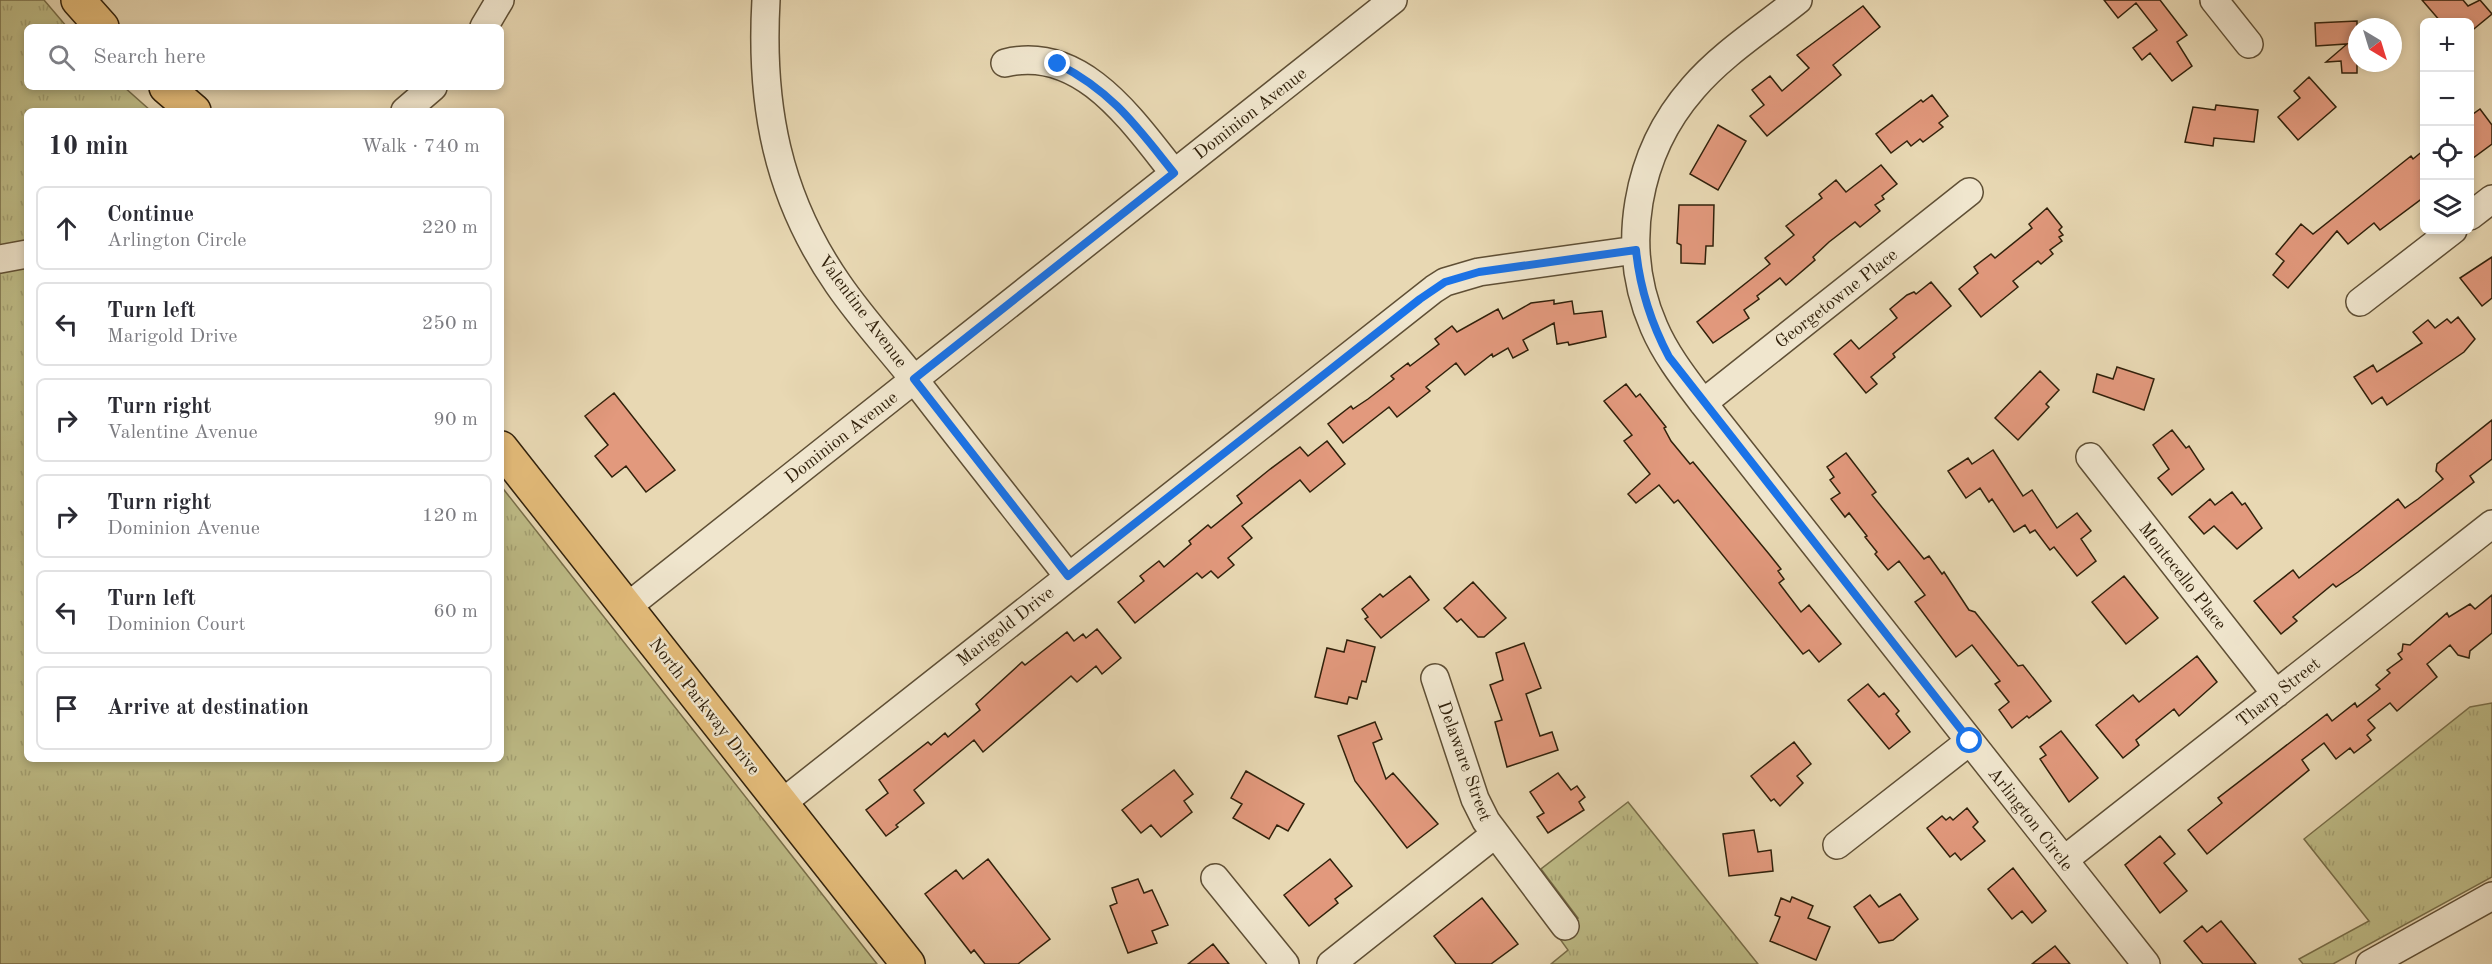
<!DOCTYPE html>
<meta charset="utf-8">
<style>
body{margin:0;font-family:"Old Standard TT",serif;background:#f2f2f3;color:#2b2b33}
.controls{position:absolute;right:18px;top:18px;display:grid;overflow:hidden;border-radius:9px;box-shadow:0 3px 9px #0003}
.controls button{width:54px;height:54px;display:grid;place-items:center;padding:0;border:0;border-bottom:2px solid #e1e1e2;background:#fff;color:#2b2b33;font:30px sans-serif}
.compass{position:absolute;left:2348px;top:18px;width:54px;height:54px;border-radius:50%;background:#fff;box-shadow:0 3px 9px #0003;rotate:142deg}
.stop{position:absolute;width:18px;height:18px;margin:-14px;border:4px solid #1a73e8;border-radius:50%;background:#fff}
.stop.end{background:#1a73e8;border-color:#fff;box-shadow:0 2px 6px #0008}
.list{margin:0;padding:0;list-style:none}
h2{display:flex;justify-content:space-between;align-items:center;height:78px;margin:0;padding:0 24px;font-size:26px}
h2 small{font-size:20px;font-weight:400;color:#7c7c81}
.list li{display:grid;grid-template-columns:39px 1fr auto;gap:18px;align-items:center;box-sizing:border-box;height:84px;margin:0 12px 12px;padding:0 12px;border:2px solid #e1e1e2;border-radius:9px}
.list b{display:block;font-size:22px;white-space:nowrap}
.list p{margin:0;font-size:20px;white-space:nowrap;color:#7c7c81}
.list em{font-size:20px;font-style:normal;color:#7c7c81}
.icon{flex:none;width:33px;height:33px;fill:none;stroke:currentColor;stroke-width:2;stroke-linecap:round;stroke-linejoin:round}
.map{position:relative;flex:none;width:2492px;height:964px;overflow:hidden}
.search{position:absolute;background:#fff;box-shadow:0 3px 9px #0003;left:24px;top:24px;width:480px;height:66px;display:flex;align-items:center;gap:15px;box-sizing:border-box;padding:0 21px;border-radius:9px;color:#7c7c81;font-size:22px}
.panel{position:absolute;background:#fff;box-shadow:0 3px 9px #0003;left:24px;top:108px;width:480px;height:654px;border-radius:9px}
.map>svg:first-child{display:block}
.grass{fill:url(#grass-tufts);stroke:#786e49;stroke-width:1.5}
.building{fill:#e2997d;stroke:#31210b;stroke-width:1.5}
.lines{fill:none;stroke-linecap:round;stroke-linejoin:round}
.minor-casing{stroke:#5f4f35;stroke-width:30}
.major-casing{stroke:#31210b;stroke-width:36}
.minor{stroke:#f0e6ce;stroke-width:27}
.major{stroke:#e4bc7a;stroke-width:33}
.route{stroke:#1a73e8;stroke-width:8}
.labels{text-anchor:middle;stroke-width:4.5;stroke-linejoin:round;paint-order:stroke}
.street-label{font-size:18px;fill:#31210b;stroke:#f0e6ce}
</style>
<div class="map">
<svg width="2492" height="964" viewBox="0 0 2492 964">
<defs>
<pattern id="grass-tufts" width="24" height="20" patternUnits="userSpaceOnUse" patternTransform="scale(1.5)"><rect width="24" height="20" fill="#bebc87"/><path d="M3 7l-1-3M5 7V3M7 7l1-3M15 17l-1-3M17 17v-4M19 17l1-3" fill="none" stroke="#a4a173"/></pattern>
</defs>
<rect width="100%" height="100%" fill="#e8d8b3"/>
<filter id="stains"><feTurbulence type="fractalNoise" baseFrequency=".00333" numOctaves="4"/><feColorMatrix values="0 0 0 0 .2 0 0 0 0 .09 0 0 0 0 .02 0 0 0 .5 -.17"/></filter>
<radialGradient id="worn" r=".72"><stop offset=".6" stop-color="#630" stop-opacity="0"/><stop offset="1" stop-color="#630" stop-opacity=".3"/></radialGradient>
<path class="grass" d="M 0,0 L 44,0 L 67,27 L 27,27 L 27,87 L 124,87 L 151,111 L 27,111 L 27,759 L 501,759 L 501,486 L 877,964 L 0,964 Z
M 2492,703 L 2492,877 L 2333,964 L 2303,964 L 2299,959 L 2369,921 L 2304,839 L 2470,707 Z
M 1628,802 L 1758,964 L 1551,964 L 1568,950 L 1557,935 L 1578,918 L 1541,869 Z"/>
<path class="building" d="M 2104,0 L 2160,0 L 2187,35 L 2177,42 L 2192,66 L 2172,81 L 2150,53 L 2142,60 L 2133,48 L 2157,30 L 2136,3 L 2118,18 Z
M 2422,0 L 2463,0 L 2468,6 L 2480,0 L 2492,14 L 2469,33 L 2469,22 L 2441,22 Z
M 1863,6 L 1880,27 L 1833,65 L 1841,75 L 1767,136 L 1750,116 L 1764,105 L 1752,90 L 1770,76 L 1782,91 L 1809,68 L 1797,55 Z
M 2357,21 L 2357,73 L 2342,73 L 2341,61 L 2326,62 L 2347,44 L 2316,46 L 2315,23 Z
M 2309,77 L 2336,107 L 2298,140 L 2278,117 L 2300,98 L 2294,91 Z
M 1932,95 L 1948,116 L 1939,123 L 1943,127 L 1923,142 L 1920,139 L 1911,146 L 1907,141 L 1891,153 L 1876,134 L 1921,100 L 1923,102 Z
M 2216,105 L 2258,110 L 2254,142 L 2214,138 L 2213,146 L 2185,142 L 2193,107 L 2215,110 Z
M 2480,109 L 2492,125 L 2492,144 L 2469,161 L 2469,117 Z
M 1718,125 L 1746,141 L 1718,190 L 1690,174 Z
M 2424,150 L 2424,197 L 2380,230 L 2374,223 L 2348,244 L 2337,231 L 2288,288 L 2273,275 L 2284,261 L 2276,254 L 2301,224 L 2313,234 L 2411,156 L 2413,159 Z
M 1881,165 L 1897,184 L 1882,196 L 1884,199 L 1875,205 L 1880,211 L 1860,227 L 1855,222 L 1829,242 L 1813,257 L 1815,260 L 1786,285 L 1780,278 L 1757,296 L 1759,299 L 1744,310 L 1749,318 L 1713,343 L 1697,322 L 1770,264 L 1765,258 L 1794,235 L 1786,226 L 1822,198 L 1819,194 L 1836,180 L 1846,192 Z
M 1679,205 L 1714,205 L 1713,246 L 1706,246 L 1705,264 L 1681,263 L 1681,245 L 1677,243 Z
M 2047,208 L 2062,227 L 2059,230 L 2063,235 L 2059,237 L 2062,241 L 2050,250 L 2053,254 L 2041,264 L 2038,261 L 2013,281 L 2018,287 L 1981,317 L 1959,289 L 1978,273 L 1974,267 L 1991,254 L 1995,258 L 2032,228 L 2029,224 Z
M 2492,257 L 2492,298 L 2482,306 L 2460,278 Z
M 1931,282 L 1951,306 L 1893,354 L 1895,357 L 1871,377 L 1877,384 L 1866,393 L 1834,354 L 1851,340 L 1859,349 L 1897,318 L 1890,309 L 1907,295 L 1914,292 L 1916,294 Z
M 1554,300 L 1554,304 L 1572,301 L 1574,314 L 1602,311 L 1606,337 L 1569,345 L 1568,342 L 1557,344 L 1554,323 L 1523,340 L 1528,350 L 1513,358 L 1508,348 L 1493,357 L 1492,354 L 1465,375 L 1456,363 L 1426,387 L 1430,391 L 1397,417 L 1389,407 L 1343,443 L 1328,424 L 1351,406 L 1353,409 L 1368,399 L 1394,379 L 1391,376 L 1408,363 L 1410,366 L 1439,344 L 1435,339 L 1452,326 L 1457,332 L 1498,309 L 1503,319 L 1531,303 Z
M 2458,317 L 2475,339 L 2464,352 L 2387,405 L 2382,397 L 2372,404 L 2354,377 L 2373,365 L 2377,372 L 2422,343 L 2413,332 L 2428,320 L 2435,328 L 2447,319 L 2451,323 Z
M 2117,367 L 2154,379 L 2144,410 L 2093,392 L 2097,374 L 2113,379 Z
M 2040,371 L 2059,390 L 2046,404 L 2049,407 L 2018,440 L 1995,418 Z
M 1626,384 L 1636,397 L 1640,394 L 1666,427 L 1664,428 L 1671,441 L 1690,464 L 1693,462 L 1769,554 L 1781,569 L 1778,571 L 1784,579 L 1779,583 L 1801,612 L 1809,605 L 1841,644 L 1819,662 L 1809,650 L 1803,654 L 1678,500 L 1674,503 L 1659,485 L 1636,503 L 1628,494 L 1650,474 L 1624,441 L 1632,435 L 1604,401 Z
M 614,393 L 675,470 L 646,492 L 626,466 L 612,477 L 595,456 L 608,445 L 585,416 Z
M 2492,420 L 2492,459 L 2470,476 L 2474,482 L 2358,572 L 2336,587 L 2333,584 L 2293,617 L 2297,621 L 2281,634 L 2254,601 L 2293,570 L 2299,578 L 2398,499 L 2405,508 L 2418,499 L 2443,479 L 2436,471 L 2437,464 Z
M 2172,430 L 2186,448 L 2189,446 L 2204,469 L 2172,495 L 2158,478 L 2169,469 L 2153,445 Z
M 1327,441 L 1345,464 L 1310,492 L 1300,480 L 1242,526 L 1252,538 L 1228,558 L 1234,565 L 1218,578 L 1211,571 L 1202,578 L 1197,573 L 1135,623 L 1118,602 L 1144,581 L 1140,576 L 1159,561 L 1164,567 L 1191,544 L 1189,541 L 1208,525 L 1211,528 L 1242,503 L 1237,496 L 1269,470 L 1300,447 L 1308,456 Z
M 1993,450 L 2023,496 L 2032,490 L 2057,528 L 2077,513 L 2091,531 L 2081,539 L 2096,561 L 2077,576 L 2054,547 L 2050,550 L 2035,530 L 2030,533 L 2025,525 L 2014,532 L 1992,499 L 1989,502 L 1980,488 L 1966,498 L 1948,471 L 1968,458 L 1972,464 Z
M 1846,453 L 1876,492 L 1872,495 L 1924,559 L 1929,556 L 1942,574 L 1944,572 L 1969,610 L 1975,612 L 2018,666 L 2023,665 L 2051,701 L 2029,718 L 2027,716 L 2012,728 L 1999,710 L 2009,702 L 1995,684 L 2000,681 L 1972,645 L 1956,657 L 1915,602 L 1925,595 L 1899,561 L 1888,570 L 1875,554 L 1877,552 L 1865,537 L 1867,536 L 1849,513 L 1845,517 L 1831,499 L 1840,493 L 1830,480 L 1834,477 L 1827,467 Z
M 2232,492 L 2242,505 L 2245,503 L 2262,528 L 2237,549 L 2214,526 L 2204,534 L 2189,517 L 2210,499 L 2215,505 Z
M 1410,576 L 1429,600 L 1381,638 L 1365,619 L 1368,617 L 1362,609 L 1380,594 L 1383,597 Z
M 2124,576 L 2158,618 L 2126,644 L 2092,602 Z
M 1473,582 L 1506,618 L 1484,637 L 1478,637 L 1461,619 L 1457,622 L 1444,608 Z
M 2492,595 L 2492,633 L 2470,651 L 2469,658 L 2458,655 L 2450,645 L 2427,664 L 2437,677 L 2397,711 L 2390,703 L 2368,720 L 2375,728 L 2367,735 L 2371,740 L 2354,753 L 2350,748 L 2336,759 L 2324,743 L 2302,760 L 2309,770 L 2207,854 L 2188,830 L 2222,803 L 2218,798 L 2327,714 L 2332,721 L 2355,703 L 2357,707 L 2380,689 L 2376,685 L 2390,673 L 2387,670 L 2402,659 L 2398,654 L 2402,651 L 2403,644 L 2410,645 L 2447,613 L 2449,617 L 2470,604 L 2475,609 Z
M 1097,629 L 1121,658 L 1102,674 L 1096,666 L 1077,682 L 1071,676 L 983,752 L 974,740 L 914,790 L 924,803 L 896,825 L 898,827 L 886,836 L 866,810 L 888,793 L 879,780 L 928,742 L 931,745 L 945,733 L 948,737 L 980,710 L 976,704 L 1022,662 L 1025,665 L 1067,632 L 1074,641 L 1083,634 L 1086,638 Z
M 1347,640 L 1375,647 L 1366,682 L 1362,681 L 1357,699 L 1349,697 L 1347,704 L 1315,697 L 1327,648 L 1344,652 Z
M 1524,643 L 1541,688 L 1526,694 L 1540,736 L 1552,732 L 1558,750 L 1507,767 L 1495,722 L 1502,720 L 1490,685 L 1503,680 L 1496,653 Z
M 2197,656 L 2217,682 L 2179,716 L 2174,709 L 2136,740 L 2139,745 L 2123,758 L 2096,725 L 2133,695 L 2139,702 Z
M 1868,684 L 1879,697 L 1884,693 L 1899,711 L 1896,714 L 1910,732 L 1889,749 L 1848,700 Z
M 1375,722 L 1382,739 L 1373,743 L 1386,779 L 1393,773 L 1438,824 L 1407,848 L 1355,781 L 1338,736 Z
M 2061,731 L 2098,778 L 2069,802 L 2040,759 L 2046,755 L 2040,747 Z
M 1794,742 L 1811,764 L 1797,776 L 1803,783 L 1780,806 L 1774,799 L 1771,801 L 1751,776 Z
M 1174,770 L 1193,794 L 1184,801 L 1192,812 L 1161,837 L 1151,825 L 1141,833 L 1122,810 Z
M 1246,771 L 1304,804 L 1288,831 L 1277,825 L 1269,839 L 1233,818 L 1242,804 L 1231,798 Z
M 1558,773 L 1571,790 L 1577,786 L 1585,797 L 1579,802 L 1584,810 L 1548,833 L 1537,817 L 1544,813 L 1530,792 Z
M 1967,808 L 1978,822 L 1973,827 L 1985,841 L 1961,860 L 1955,853 L 1950,857 L 1927,828 L 1942,816 L 1946,820 L 1950,817 L 1953,820 Z
M 1754,830 L 1758,852 L 1771,850 L 1773,871 L 1729,876 L 1723,834 Z
M 2160,836 L 2175,854 L 2164,863 L 2187,891 L 2160,913 L 2125,865 Z
M 988,859 L 1050,939 L 1018,964 L 985,964 L 974,950 L 971,953 L 925,894 L 956,870 L 963,879 Z
M 1330,859 L 1352,886 L 1335,899 L 1338,903 L 1309,926 L 1284,895 Z
M 2013,868 L 2046,911 L 2032,923 L 2022,911 L 2012,919 L 1988,889 Z
M 1138,879 L 1144,893 L 1152,890 L 1168,925 L 1152,931 L 1157,943 L 1128,953 L 1110,906 L 1117,903 L 1112,888 Z
M 1900,894 L 1918,919 L 1893,940 L 1879,943 L 1854,907 L 1870,895 L 1879,907 Z
M 1792,897 L 1813,906 L 1808,918 L 1830,927 L 1816,960 L 1770,941 L 1780,917 L 1775,915 L 1781,898 L 1790,902 Z
M 1482,898 L 1518,944 L 1491,964 L 1456,964 L 1434,936 Z
M 2221,921 L 2256,964 L 2203,964 L 2184,941 L 2202,926 L 2207,932 Z
M 1213,944 L 1229,964 L 1188,964 Z
M 2055,946 L 2070,964 L 2032,964 Z"/>
<g class="lines">
<defs>
<path id="minor" d="M 766,0 C 760,105 777,196 838,284 C 862,319 891,350 917,383 C 967,448 1018,512 1068,576
M 1798,0 C 1763,28 1722,54 1693,88 C 1636,153 1619,247 1654,327 C 1666,355 1685,379 1703,403 L 2146,964
M 2214,0 L 2249,44
M 484,27 L 500,0
M 1005,63 C 1082,44 1133,122 1174,173
M 405,111 L 433,87
M 2470,216 L 2492,199
M 0,259 L 27,254
M 2360,302 L 2453,230
M 1703,403 L 1969,192
M 2090,457 L 2276,694
M 627,607 L 1393,0
M 1435,678 L 1475,799 L 1486,821 L 1565,926
M 782,803 L 1434,289 L 1445,282 L 1479,272 L 1636,250
M 1837,845 L 1970,741
M 2064,860 L 2492,524
M 1215,878 L 1285,964
M 1331,964 L 1494,835
M 2370,964 L 2492,896"/>
<path id="major" d="M 78,0 L 102,27
M 166,87 L 194,111
M 501,448 L 908,964"/>
</defs>
<use href="#minor" class="minor-casing"/>
<use href="#major" class="major-casing"/>
<use href="#minor" class="minor"/>
<use href="#major" class="major"/>
</g>
<g class="lines">
<path class="route" d="M 1058,64 C 1113,92 1137,127 1174,173 L 914,379 L 1068,576 L 1420,299 L 1445,282 L 1479,272 L 1636,250 C 1640,290 1651,323 1669,357 L 1970,741"/>
</g>
<g class="labels">
<g class="street-label">
<text transform="translate(1250 113) rotate(-38)" y="6">Dominion Avenue</text>
<text transform="translate(1836 298) rotate(-38)" y="6">Georgetowne Place</text>
<text transform="translate(863 311) rotate(53)" y="6">Valentine Avenue</text>
<text transform="translate(841 437) rotate(-38)" y="6">Dominion Avenue</text>
<text transform="translate(2183 576) rotate(52)" y="6">Montecello Place</text>
<text transform="translate(1005 626) rotate(-38)" y="6">Marigold Drive</text>
<text transform="translate(2278 692) rotate(-38)" y="6">Tharp Street</text>
<text transform="translate(705 706) rotate(52)" y="6">North Parkway Drive</text>
<text transform="translate(1465 761) rotate(70)" y="6">Delaware Street</text>
<text transform="translate(2031 819) rotate(52)" y="6">Arlington Circle</text>
</g>
</g>
<rect width="100%" height="100%" filter="url(#stains)"/>
<rect width="100%" height="100%" fill="url(#worn)"/>
</svg>
<div class="controls">
<button>+</button>
<button>−</button>
<button><svg class="icon" aria-label="locate" viewBox="0 0 24 24"><circle cx="12" cy="12" r="6"/><path d="M12 2v4M12 18v4M2 12h4M18 12h4"/></svg></button>
<button><svg class="icon" aria-label="layers" viewBox="0 0 24 24"><path d="M12 4l9 5-9 5-9-5zM3 14l9 5 9-5"/></svg></button>
</div>
<svg class="compass" viewBox="-18 -18 36 36"><path d="M0-13l5 13h-10z" fill="#e53935"/><path d="M0 13l5-13h-10z" fill="#7c7c81"/></svg>
<div class="stop" style="left:1970px;top:741px"></div>
<div class="stop end" style="left:1058px;top:64px"></div>
<div class="search"><svg class="icon" aria-label="search" viewBox="0 0 24 24"><circle cx="10" cy="10" r="6"/><path d="M15 15l6 6"/></svg>Search here</div>
<section class="panel">
<h2>10 min<small>Walk · 740 m</small></h2>
<ul class="list">
<li><svg class="icon" aria-label="ahead" viewBox="0 0 24 24"><path d="M12 20V5M6 11l6-6 6 6"/></svg><div><b>Continue</b><p>Arlington Circle</p></div><em>220 m</em></li>
<li><svg class="icon" aria-label="left" viewBox="0 0 24 24"><path d="M17 20v-9H6M10 6l-5 5 5 5"/></svg><div><b>Turn left</b><p>Marigold Drive</p></div><em>250 m</em></li>
<li><svg class="icon" aria-label="right" viewBox="0 0 24 24"><path d="M7 20v-9h11M14 6l5 5-5 5"/></svg><div><b>Turn right</b><p>Valentine Avenue</p></div><em>90 m</em></li>
<li><svg class="icon" aria-label="right" viewBox="0 0 24 24"><path d="M7 20v-9h11M14 6l5 5-5 5"/></svg><div><b>Turn right</b><p>Dominion Avenue</p></div><em>120 m</em></li>
<li><svg class="icon" aria-label="left" viewBox="0 0 24 24"><path d="M17 20v-9H6M10 6l-5 5 5 5"/></svg><div><b>Turn left</b><p>Dominion Court</p></div><em>60 m</em></li>
<li><svg class="icon" aria-label="arrive" viewBox="0 0 24 24"><path d="M6 21V4h12l-3 4 3 4H6"/></svg><div><b>Arrive at destination</b></div></li>
</ul>
</section>
</div>
